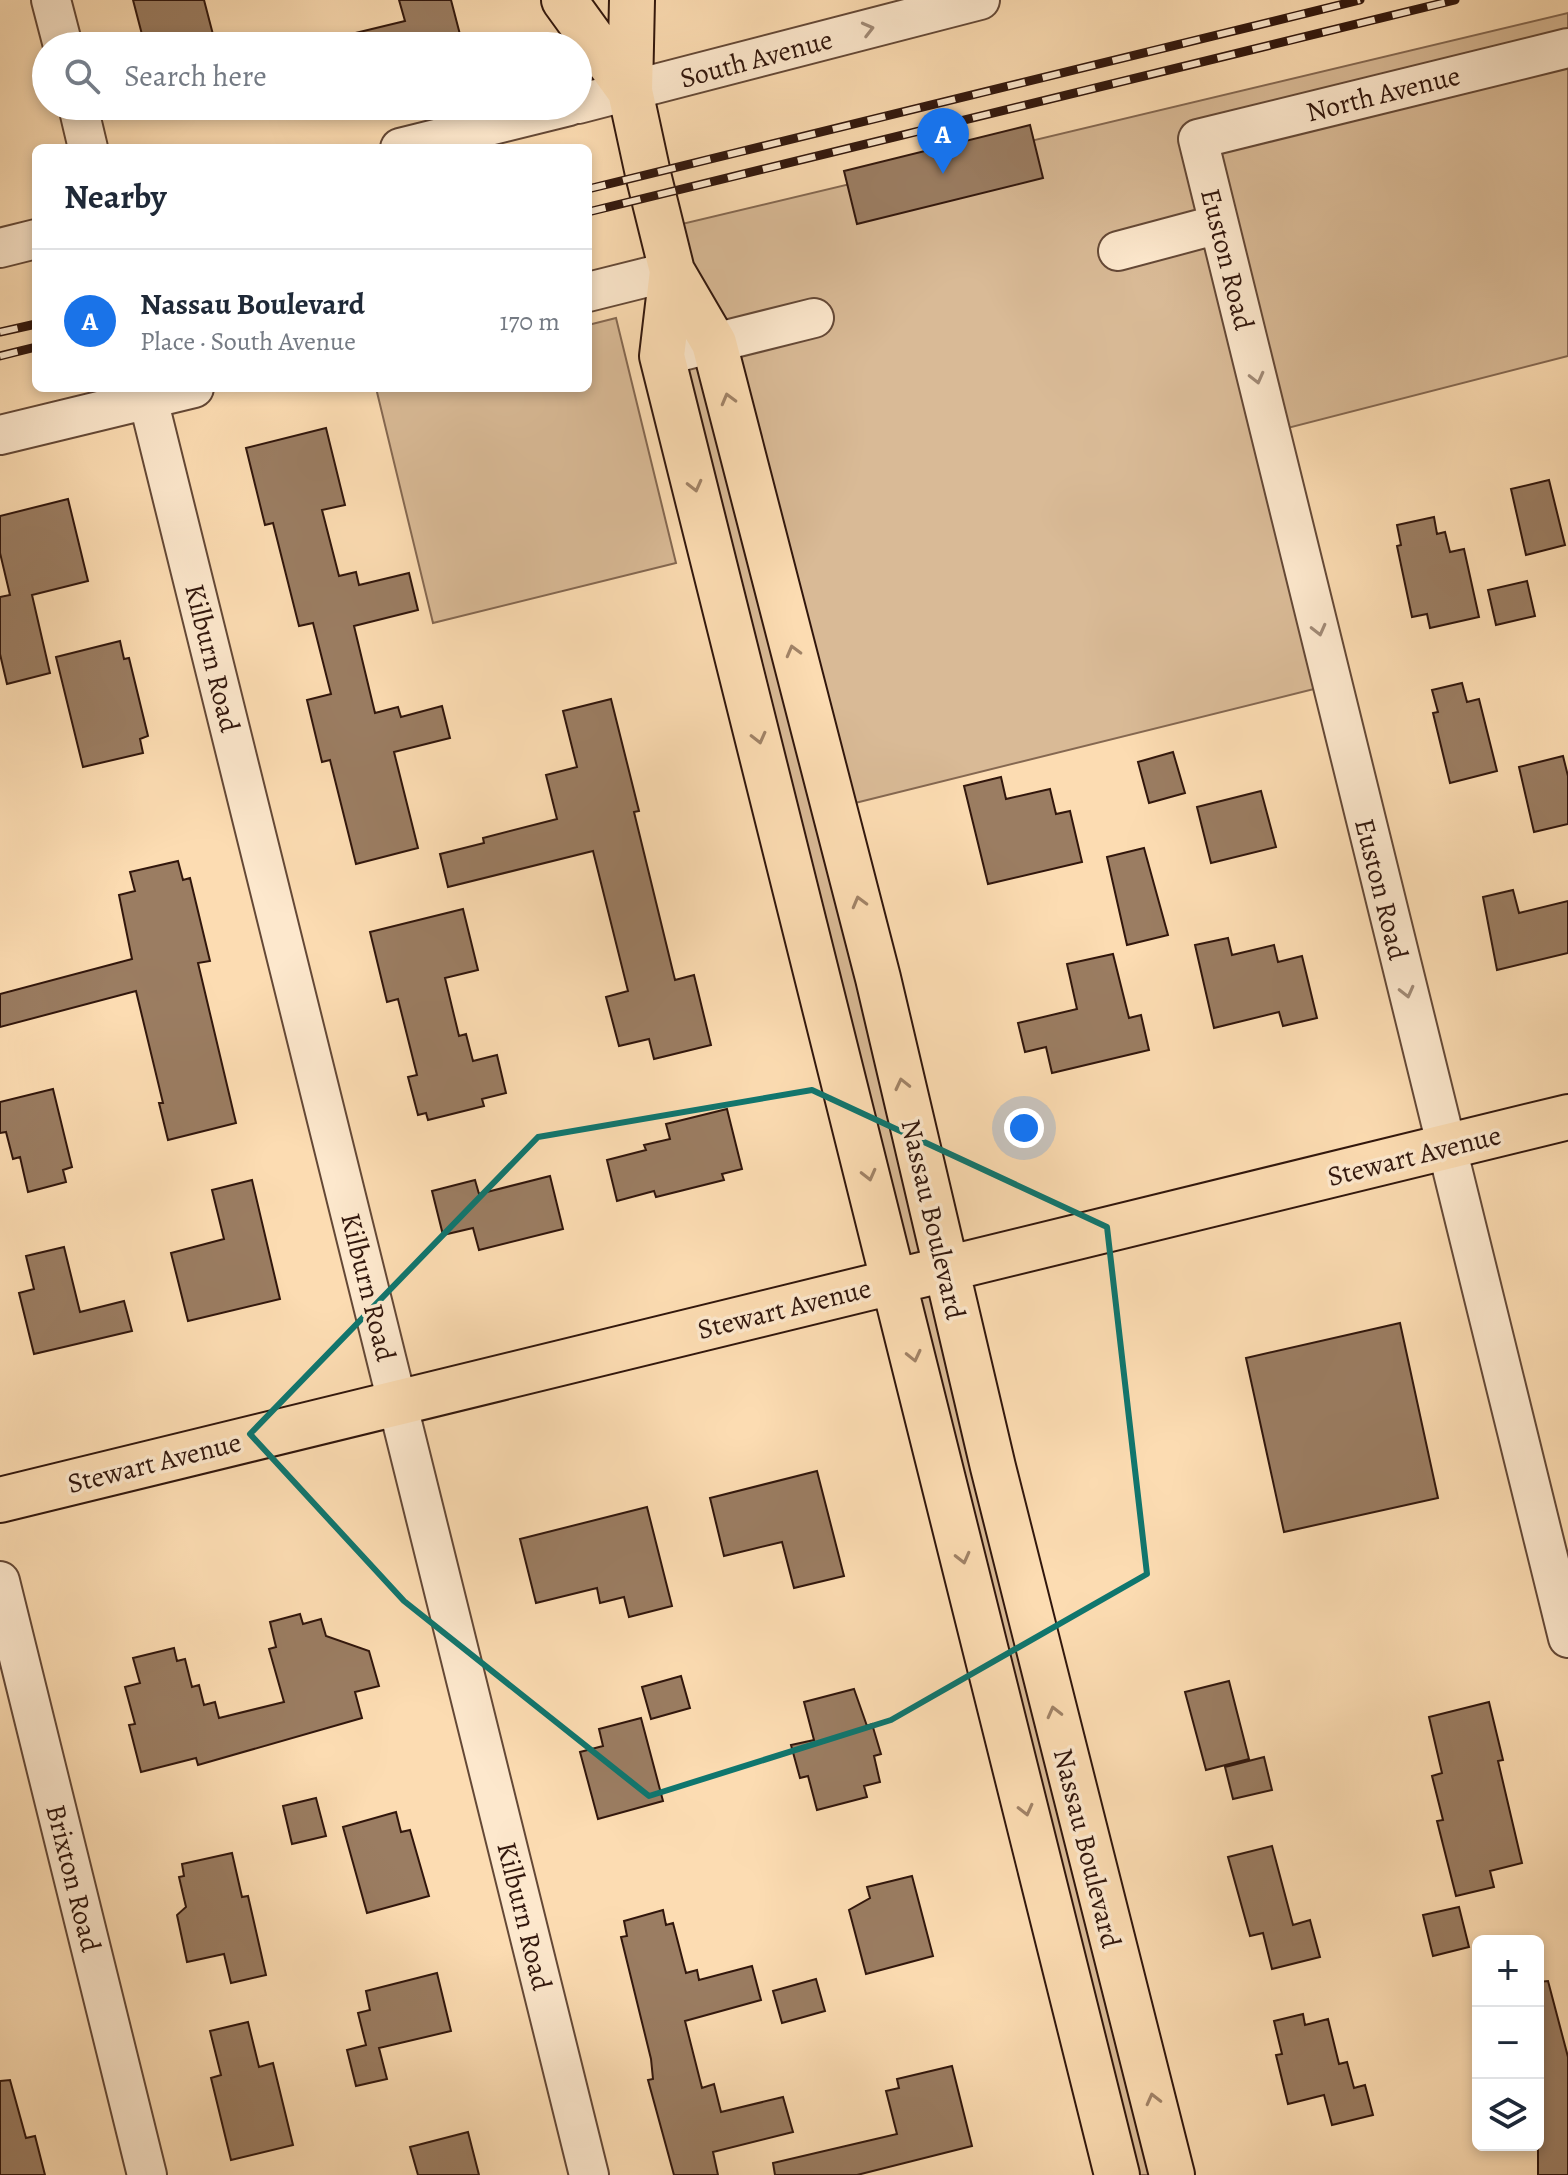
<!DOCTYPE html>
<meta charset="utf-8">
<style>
body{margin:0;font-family:Alegreya,serif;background:#f2f2f3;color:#1f2937}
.controls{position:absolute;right:24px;bottom:24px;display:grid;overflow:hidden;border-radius:12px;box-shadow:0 4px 12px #0003}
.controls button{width:72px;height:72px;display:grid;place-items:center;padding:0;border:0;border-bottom:2px solid #e0e1e3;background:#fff;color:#1f2937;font:40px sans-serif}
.you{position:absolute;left:1024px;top:1128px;width:28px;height:28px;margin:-20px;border:6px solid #fff;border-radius:50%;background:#1a73e8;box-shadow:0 0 0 12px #1a73e833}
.badge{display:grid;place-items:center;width:52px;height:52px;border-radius:50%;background:#1a73e8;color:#fff;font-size:26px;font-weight:700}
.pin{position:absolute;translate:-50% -66px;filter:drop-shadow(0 2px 4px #0008)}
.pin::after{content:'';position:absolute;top:42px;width:28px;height:24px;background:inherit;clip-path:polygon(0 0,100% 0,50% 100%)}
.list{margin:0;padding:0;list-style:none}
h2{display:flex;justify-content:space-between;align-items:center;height:104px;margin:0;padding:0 32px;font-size:34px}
h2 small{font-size:26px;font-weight:400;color:#747a83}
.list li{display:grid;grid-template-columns:52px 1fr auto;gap:24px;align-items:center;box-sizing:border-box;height:144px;padding:0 32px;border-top:2px solid #e0e1e3}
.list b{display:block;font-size:30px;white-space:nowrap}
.list p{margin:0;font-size:26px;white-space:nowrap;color:#747a83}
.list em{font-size:26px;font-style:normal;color:#747a83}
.icon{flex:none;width:44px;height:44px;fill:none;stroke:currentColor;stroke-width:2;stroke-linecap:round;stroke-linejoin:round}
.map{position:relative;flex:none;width:1568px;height:2175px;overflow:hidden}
.search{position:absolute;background:#fff;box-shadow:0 4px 12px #0003;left:32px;top:32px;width:560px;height:88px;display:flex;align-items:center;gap:20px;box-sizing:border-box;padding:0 28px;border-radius:44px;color:#747a83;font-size:30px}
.panel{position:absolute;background:#fff;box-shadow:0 4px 12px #0003;left:32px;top:144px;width:560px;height:248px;border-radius:12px}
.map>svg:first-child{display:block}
.green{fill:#d9ba96;stroke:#856851;stroke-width:2}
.building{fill:#9b7d62;stroke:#31160c;stroke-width:2}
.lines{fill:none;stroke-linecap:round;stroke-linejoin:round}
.minor-casing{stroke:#644836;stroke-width:42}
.major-casing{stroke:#31160c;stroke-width:48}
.minor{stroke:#fde8cd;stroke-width:38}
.major{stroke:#fcdcb2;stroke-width:44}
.rail-casing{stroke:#31160c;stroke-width:9}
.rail{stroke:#fde8cd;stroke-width:6;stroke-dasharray:18;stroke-linecap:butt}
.oneway{stroke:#a18a76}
.oneway2{stroke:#a18367}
.marked{fill:none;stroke:#0f766e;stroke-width:6;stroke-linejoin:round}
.labels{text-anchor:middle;stroke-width:7;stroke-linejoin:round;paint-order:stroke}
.street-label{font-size:28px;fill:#31160c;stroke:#fde8cd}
</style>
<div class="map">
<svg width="1568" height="2175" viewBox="0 0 1568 2175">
<rect width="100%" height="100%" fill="#fcdcb2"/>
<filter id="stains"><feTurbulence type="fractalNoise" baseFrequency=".0025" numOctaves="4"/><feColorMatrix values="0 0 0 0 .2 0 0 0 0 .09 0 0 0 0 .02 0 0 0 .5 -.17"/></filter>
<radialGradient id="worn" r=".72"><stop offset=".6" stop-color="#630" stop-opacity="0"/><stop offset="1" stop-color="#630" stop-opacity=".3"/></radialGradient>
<path class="green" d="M 1568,13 L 1568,356 L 1264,434 L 1326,686 L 839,807 L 1166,2175 L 1115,2175 L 664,362 L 665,228 Z
M 616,318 L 676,563 L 433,623 L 376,388 L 588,388 L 588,325 Z"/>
<path class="building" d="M 133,0 L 204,0 L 216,46 L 145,46 Z
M 399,0 L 451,0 L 463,46 L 349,46 L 347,35 L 405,21 Z
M 1030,125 L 1043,178 L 857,224 L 844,171 Z
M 326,428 L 345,505 L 322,510 L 339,576 L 356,572 L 359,585 L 409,573 L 418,610 L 354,626 L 375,713 L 398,707 L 401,717 L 442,706 L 450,738 L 394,752 L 418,848 L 356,864 L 330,760 L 322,762 L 307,700 L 331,694 L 313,623 L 299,626 L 273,523 L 265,525 L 246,448 Z
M 1549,480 L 1565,545 L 1526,555 L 1511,489 Z
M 68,499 L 88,581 L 32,595 L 50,673 L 7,684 L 0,654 L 0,597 L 10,595 L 0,553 L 0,516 Z
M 1434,517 L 1437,534 L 1445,532 L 1450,552 L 1464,549 L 1479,617 L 1430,628 L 1427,614 L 1412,617 L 1397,546 L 1401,545 L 1397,525 Z
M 1527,581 L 1535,616 L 1496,625 L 1488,590 Z
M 120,641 L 124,659 L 129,658 L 148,736 L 140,739 L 143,753 L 83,767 L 56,657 Z
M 1462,683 L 1467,702 L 1479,699 L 1497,771 L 1450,783 L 1433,713 L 1438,712 L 1432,690 Z
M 611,699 L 639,811 L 634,812 L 675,980 L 694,975 L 711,1045 L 654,1059 L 649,1039 L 619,1046 L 606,997 L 628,991 L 593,851 L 448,887 L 440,854 L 484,843 L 483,838 L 557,819 L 546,775 L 577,767 L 563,711 Z
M 1173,752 L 1185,793 L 1149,803 L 1138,762 Z
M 1563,756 L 1568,776 L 1568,824 L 1534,832 L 1519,767 Z
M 1001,777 L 1006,799 L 1050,789 L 1056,814 L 1070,811 L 1082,862 L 988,884 L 964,786 Z
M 1261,791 L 1276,847 L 1211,863 L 1197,807 Z
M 1144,848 L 1168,935 L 1127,945 L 1107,857 Z
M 178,861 L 183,880 L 190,878 L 210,961 L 198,963 L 236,1123 L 168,1140 L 159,1103 L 163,1103 L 136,991 L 0,1027 L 0,994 L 132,959 L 119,895 L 135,891 L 130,872 Z
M 1513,890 L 1519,913 L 1568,901 L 1568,953 L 1497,970 L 1483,897 Z
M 463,909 L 478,970 L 445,978 L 459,1036 L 466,1034 L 473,1061 L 497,1055 L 506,1093 L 482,1099 L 484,1106 L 428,1120 L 426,1113 L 418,1115 L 408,1077 L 417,1075 L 398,999 L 387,1002 L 370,932 Z
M 1228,938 L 1232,955 L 1274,945 L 1278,962 L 1302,956 L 1317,1018 L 1283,1026 L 1279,1012 L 1214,1028 L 1195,945 Z
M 1113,954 L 1129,1018 L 1141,1015 L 1149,1050 L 1052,1073 L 1046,1047 L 1025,1052 L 1018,1023 L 1077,1009 L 1067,964 Z
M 53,1089 L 72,1167 L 63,1170 L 66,1182 L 28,1192 L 20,1157 L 13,1159 L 6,1132 L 0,1133 L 0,1102 Z
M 727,1109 L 742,1169 L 722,1174 L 724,1180 L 656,1197 L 654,1191 L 617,1201 L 607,1160 L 646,1150 L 644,1145 L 670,1139 L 666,1124 Z
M 550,1176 L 563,1229 L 479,1250 L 473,1228 L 443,1235 L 432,1191 L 475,1180 L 479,1194 Z
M 252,1180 L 280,1299 L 188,1321 L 171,1253 L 224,1239 L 212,1190 Z
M 64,1247 L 80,1312 L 124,1301 L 132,1331 L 34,1354 L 19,1293 L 34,1289 L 26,1256 Z
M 1400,1323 L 1438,1498 L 1284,1532 L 1246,1358 Z
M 817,1471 L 844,1576 L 794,1588 L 782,1542 L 724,1556 L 710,1498 Z
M 647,1507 L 672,1606 L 629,1617 L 624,1597 L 600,1603 L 597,1588 L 536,1603 L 520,1539 Z
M 300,1614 L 303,1624 L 321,1619 L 326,1636 L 369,1651 L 379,1686 L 355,1692 L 362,1718 L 198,1765 L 196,1758 L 141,1772 L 129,1725 L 135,1724 L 125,1687 L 140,1683 L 133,1658 L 174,1648 L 177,1661 L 185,1659 L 192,1687 L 199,1685 L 204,1705 L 215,1702 L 219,1718 L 284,1702 L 269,1649 L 276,1647 L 270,1622 Z
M 681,1676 L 690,1708 L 651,1719 L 642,1687 Z
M 1229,1681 L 1249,1759 L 1206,1770 L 1185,1692 Z
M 854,1689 L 867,1726 L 872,1724 L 881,1754 L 874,1756 L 880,1782 L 864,1786 L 867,1797 L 817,1810 L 808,1776 L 800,1778 L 791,1745 L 814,1740 L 804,1702 Z
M 1489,1702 L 1503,1760 L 1498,1761 L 1522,1863 L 1490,1871 L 1494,1887 L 1456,1896 L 1437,1821 L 1443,1820 L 1432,1776 L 1442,1773 L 1429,1717 Z
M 641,1718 L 663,1801 L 598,1819 L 580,1752 L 603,1746 L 599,1729 Z
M 1264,1757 L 1272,1790 L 1233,1799 L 1225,1767 Z
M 316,1798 L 326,1836 L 292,1844 L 283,1806 Z
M 396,1812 L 401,1832 L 410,1830 L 429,1896 L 367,1913 L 343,1827 Z
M 1272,1846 L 1293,1925 L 1310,1920 L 1320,1957 L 1272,1969 L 1263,1933 L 1250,1936 L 1228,1857 Z
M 232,1853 L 242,1897 L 248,1896 L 266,1975 L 231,1983 L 224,1954 L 187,1962 L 177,1915 L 186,1907 L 179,1877 L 184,1876 L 182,1864 Z
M 912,1876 L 933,1956 L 866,1974 L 849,1910 L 870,1898 L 867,1887 Z
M 1459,1907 L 1469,1947 L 1433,1956 L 1423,1915 Z
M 663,1910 L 666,1925 L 673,1923 L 686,1973 L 697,1970 L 699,1980 L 752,1966 L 761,2000 L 685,2021 L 702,2088 L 714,2084 L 721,2112 L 783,2097 L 793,2132 L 713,2152 L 718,2175 L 674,2175 L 648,2080 L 653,2079 L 651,2059 L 621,1937 L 627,1936 L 624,1921 Z
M 437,1973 L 451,2031 L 379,2048 L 387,2079 L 356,2086 L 347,2050 L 366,2045 L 358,2013 L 370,2010 L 366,1991 Z
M 816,1979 L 825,2011 L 782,2023 L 773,1991 Z
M 1548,1981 L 1568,2057 L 1568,2175 L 1538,2175 L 1538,1982 Z
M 1303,2014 L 1305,2025 L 1328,2019 L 1339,2064 L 1347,2062 L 1354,2088 L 1365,2085 L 1373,2115 L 1332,2125 L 1324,2095 L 1288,2104 L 1276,2055 L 1282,2054 L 1274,2021 Z
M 248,2022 L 259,2067 L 273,2063 L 293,2145 L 231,2160 L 211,2078 L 221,2075 L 210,2031 Z
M 952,2066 L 972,2146 L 857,2175 L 775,2175 L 773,2163 L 897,2134 L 886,2091 L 899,2088 L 897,2079 Z
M 10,2080 L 26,2138 L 35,2136 L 45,2175 L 0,2175 L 0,2081 Z
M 468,2132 L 479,2175 L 418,2175 L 410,2147 Z"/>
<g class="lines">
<defs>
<path id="minor" d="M 51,0 L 63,46
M 1568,48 L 1198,139 L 1568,1638
M 578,104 L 980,0
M 78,106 L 88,148
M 400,148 L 569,106
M 0,248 L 36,239
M 1118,251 L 1219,224
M 588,292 L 672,271
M 662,356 L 814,318
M 148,399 L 589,2175
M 0,435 L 194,388
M 0,1581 L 147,2175"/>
<path id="major" d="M 564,0 L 630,91
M 632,0 L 630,91 L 648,174 L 672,271 L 714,343 L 878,978 L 993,1467 L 1172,2175
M 672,271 L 662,356 L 1117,2175
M 0,1500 L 1568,1117"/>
</defs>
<use href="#minor" class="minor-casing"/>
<use href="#major" class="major-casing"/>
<use href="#minor" class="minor"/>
<use href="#major" class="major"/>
<defs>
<path id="rail" d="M 588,189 L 1360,0
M 588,212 L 1455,0
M 0,332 L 36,324
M 0,356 L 36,347"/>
</defs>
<use href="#rail" class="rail-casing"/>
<use href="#rail" class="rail"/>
</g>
<defs><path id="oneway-chevron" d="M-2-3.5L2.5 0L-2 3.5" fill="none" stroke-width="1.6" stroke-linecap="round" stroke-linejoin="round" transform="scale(2)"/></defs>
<g class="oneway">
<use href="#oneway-chevron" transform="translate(868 29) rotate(-14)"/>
<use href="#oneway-chevron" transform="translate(1257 378) rotate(76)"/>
<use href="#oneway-chevron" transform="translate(1319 630) rotate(76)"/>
<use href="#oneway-chevron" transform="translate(1407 992) rotate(76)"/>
</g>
<g class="oneway2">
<use href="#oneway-chevron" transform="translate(728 399) rotate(-105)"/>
<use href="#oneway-chevron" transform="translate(695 486) rotate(76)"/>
<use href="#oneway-chevron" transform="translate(793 651) rotate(-105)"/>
<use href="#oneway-chevron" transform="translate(759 738) rotate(76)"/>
<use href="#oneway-chevron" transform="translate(859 902) rotate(-105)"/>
<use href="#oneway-chevron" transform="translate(902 1084) rotate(-103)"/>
<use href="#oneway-chevron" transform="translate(869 1175) rotate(76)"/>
<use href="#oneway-chevron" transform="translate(914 1356) rotate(77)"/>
<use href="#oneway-chevron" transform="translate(963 1558) rotate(76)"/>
<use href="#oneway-chevron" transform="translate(1054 1712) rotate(-104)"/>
<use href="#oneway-chevron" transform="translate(1026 1810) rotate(76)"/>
<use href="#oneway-chevron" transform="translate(1153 2099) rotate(-104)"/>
</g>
<path class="marked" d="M 812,1090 L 1107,1227 L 1147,1574 L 891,1720 L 649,1796 L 404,1601 L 250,1434 L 538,1137 Z"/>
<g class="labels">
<g class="street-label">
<text transform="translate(756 58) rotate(-15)" y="10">South Avenue</text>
<text transform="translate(1383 93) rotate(-14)" y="10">North Avenue</text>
<text transform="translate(1228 259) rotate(76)" y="10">Euston Road</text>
<text transform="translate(213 658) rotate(76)" y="10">Kilburn Road</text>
<text transform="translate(1382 889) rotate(76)" y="10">Euston Road</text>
<text transform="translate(1414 1155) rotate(-14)" y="10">Stewart Avenue</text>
<text transform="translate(934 1219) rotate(77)" y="10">Nassau Boulevard</text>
<text transform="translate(369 1287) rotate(76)" y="10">Kilburn Road</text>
<text transform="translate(784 1308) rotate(-14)" y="10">Stewart Avenue</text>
<text transform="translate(154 1462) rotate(-14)" y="10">Stewart Avenue</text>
<text transform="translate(1088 1848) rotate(76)" y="10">Nassau Boulevard</text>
<text transform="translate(74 1878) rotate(76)" y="10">Brixton Road</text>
<text transform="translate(525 1916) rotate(76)" y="10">Kilburn Road</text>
</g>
</g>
<rect width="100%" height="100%" filter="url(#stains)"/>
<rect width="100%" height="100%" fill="url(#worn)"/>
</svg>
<div class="controls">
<button>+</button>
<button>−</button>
<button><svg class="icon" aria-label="layers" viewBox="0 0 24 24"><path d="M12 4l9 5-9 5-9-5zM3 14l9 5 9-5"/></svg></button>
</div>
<div class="you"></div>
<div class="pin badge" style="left:943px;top:174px">A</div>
<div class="search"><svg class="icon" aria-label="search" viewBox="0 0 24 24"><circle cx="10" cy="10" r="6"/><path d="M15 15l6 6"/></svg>Search here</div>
<section class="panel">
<h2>Nearby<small></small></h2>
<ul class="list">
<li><span class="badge">A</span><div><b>Nassau Boulevard</b><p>Place · South Avenue</p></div><em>170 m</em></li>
</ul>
</section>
</div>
